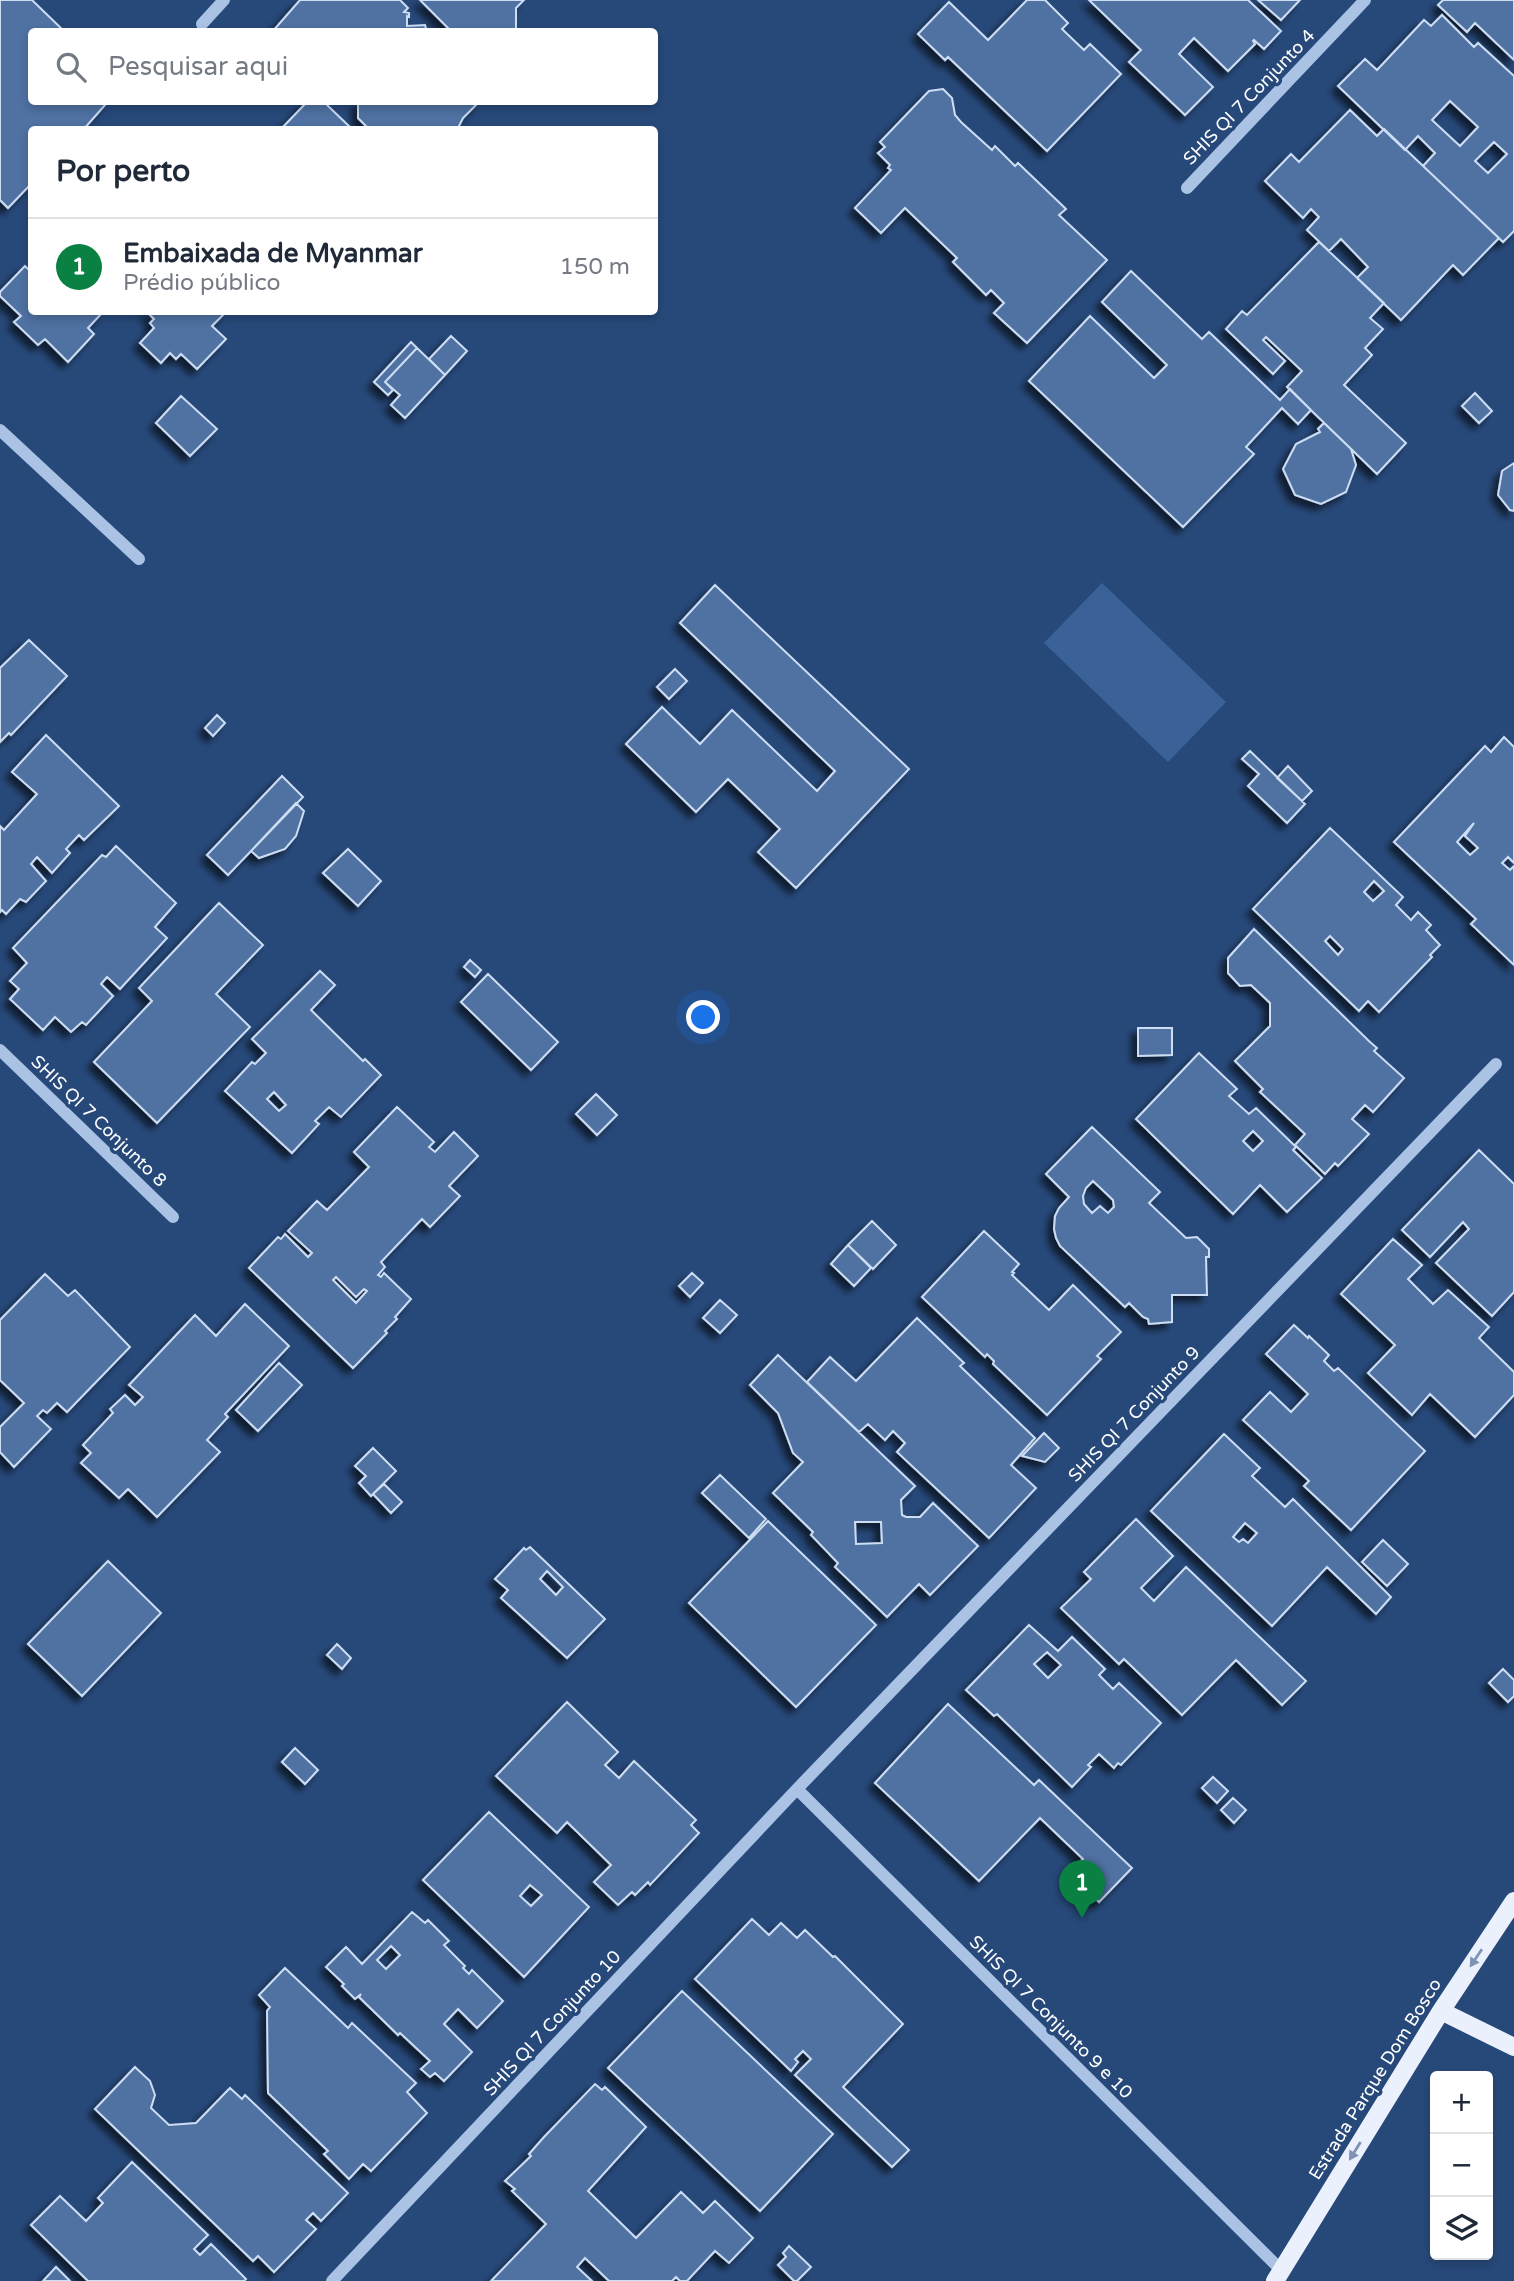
<!DOCTYPE html>
<html lang="pt">
<meta charset="utf-8">
<style>
body{margin:0;font-family:"Varela Round",sans-serif;background:#f6f6f7;color:#1f2937}
.controls{position:absolute;right:21px;bottom:21px;display:grid;overflow:hidden;border-radius:7px;box-shadow:0 4px 10px #0003}
.controls button{width:63px;height:63px;display:grid;place-items:center;padding:0;border:0;border-bottom:2px solid #e0e1e3;background:#fff;color:#1f2937;font:35px sans-serif}
.you{position:absolute;left:704px;top:1018px;width:24px;height:24px;margin:-18px;border:5px solid #fff;border-radius:50%;background:#1a73e8;box-shadow:0 0 0 10px #1a73e833}
.badge{display:grid;place-items:center;width:46px;height:46px;border-radius:50%;background:#0b8043;color:#fff;font-size:23px;font-weight:700}
.pin{position:absolute;translate:-50% -58px;filter:drop-shadow(0 2px 4px #0008)}
.pin::after{content:'';position:absolute;top:37px;width:24px;height:21px;background:inherit;clip-path:polygon(0 0,100% 0,50% 100%)}
.list{margin:0;padding:0;list-style:none}
h2{display:flex;justify-content:space-between;align-items:center;height:91px;margin:0;padding:0 28px;font-size:30px}
h2 small{font-size:23px;font-weight:400;color:#747a83}
.list li{display:grid;grid-template-columns:46px 1fr auto;gap:21px;align-items:center;box-sizing:border-box;height:98px;padding:0 28px;border-top:2px solid #e0e1e3}
.list b{display:block;font-size:26px;white-space:nowrap}
.list p{margin:0;font-size:23px;white-space:nowrap;color:#747a83}
.list em{font-size:23px;font-style:normal;color:#747a83}
.icon{flex:none;width:38px;height:38px;fill:none;stroke:currentColor;stroke-width:2;stroke-linecap:round;stroke-linejoin:round}
.map{position:relative;flex:none;width:1514px;height:2281px;overflow:hidden}
.search{position:absolute;background:#fff;box-shadow:0 4px 10px #0003;left:28px;top:28px;width:630px;height:77px;display:flex;align-items:center;gap:18px;box-sizing:border-box;padding:0 24px;border-radius:7px;color:#747a83;font-size:26px}
.panel{position:absolute;background:#fff;box-shadow:0 4px 10px #0003;left:28px;top:126px;width:630px;height:189px;border-radius:7px}
.map>svg:first-child{display:block}
.green{fill:#3a6298}
.building{fill:#4f72a3;stroke:#cdddf3;stroke-width:2;fill-rule:evenodd;filter:url(#shadow)}
.lines{fill:none;stroke-linecap:round;stroke-linejoin:round}
.minor{stroke:#aac3e4;stroke-width:12}
.major{stroke:#eaf0fc;stroke-width:18}
.oneway{fill:#7f94b4}
.labels{text-anchor:middle;stroke-width:7;stroke-linejoin:round;paint-order:stroke}
.street-label{font-size:18px;fill:#fff;stroke:#27497a}
</style>
<div class="map">
<svg width="1514" height="2281" viewBox="0 0 1514 2281">
<defs>
<filter id="shadow"><feDropShadow dx="-6" dy="6" stdDeviation="3.5" flood-color="#0009"/></filter>
</defs>
<rect width="100%" height="100%" fill="#27497a"/>
<path class="green" d="M 1102,583 L 1226,702 L 1168,762 L 1044,643 Z"/>
<path class="building" d="M 0,0 L 32,0 L 65,32 L 32,32 L 32,102 L 103,102 L 106,104 L 83,130 L 32,130 L 32,183 L 8,208 L 0,200 Z
M 300,0 L 400,0 L 408,8 L 404,12 L 409,13 L 409,17 L 407,16 L 407,26 L 425,25 L 427,32 L 272,32 Z
M 420,0 L 524,0 L 516,8 L 516,32 L 452,32 Z
M 1027,0 L 1045,0 L 1068,23 L 1062,29 L 1084,50 L 1090,44 L 1121,74 L 1047,151 L 948,57 L 945,60 L 918,34 L 949,2 L 988,40 Z
M 1089,0 L 1248,0 L 1281,31 L 1264,49 L 1254,40 L 1253,41 L 1255,44 L 1228,71 L 1194,38 L 1179,54 L 1213,87 L 1185,115 L 1129,62 L 1141,50 Z
M 1258,0 L 1300,0 L 1281,20 Z
M 1443,0 L 1514,0 L 1514,60 L 1475,23 L 1467,32 L 1438,5 Z
M 1442,15 L 1474,47 L 1478,43 L 1514,76 L 1514,231 L 1503,242 L 1423,166 L 1435,153 L 1418,136 L 1405,150 L 1338,86 L 1365,59 L 1377,70 L 1424,20 L 1431,26 ZM 1450,101 L 1478,127 L 1460,146 L 1432,120 ZM 1494,142 L 1507,154 L 1488,173 L 1475,161 Z
M 943,89 L 952,98 L 955,115 L 961,122 L 992,150 L 995,146 L 1015,166 L 1018,163 L 1066,209 L 1059,215 L 1107,260 L 1027,343 L 994,313 L 1004,303 L 991,290 L 986,295 L 953,262 L 957,258 L 905,208 L 881,233 L 855,208 L 891,170 L 888,168 L 890,165 L 878,153 L 885,147 L 880,142 L 929,91 Z
M 307,102 L 324,102 L 353,130 L 280,130 Z
M 358,102 L 479,102 L 463,118 L 458,128 L 452,130 L 370,130 L 358,118 Z
M 1350,110 L 1377,136 L 1384,129 L 1499,238 L 1463,275 L 1453,265 L 1401,320 L 1357,278 L 1368,267 L 1341,239 L 1329,251 L 1307,230 L 1319,217 L 1311,209 L 1303,218 L 1265,181 L 1291,154 L 1299,162 Z
M 1319,242 L 1384,303 L 1370,318 L 1383,329 L 1365,348 L 1372,355 L 1344,385 L 1406,443 L 1377,474 L 1287,387 L 1302,371 L 1266,337 L 1263,340 L 1285,361 L 1273,374 L 1226,329 L 1242,311 L 1247,315 Z
M 25,266 L 32,273 L 32,312 L 103,312 L 88,328 L 94,334 L 68,362 L 45,339 L 38,345 L 14,322 L 21,316 L 0,296 L 0,292 Z
M 1131,271 L 1202,339 L 1209,332 L 1280,400 L 1290,389 L 1311,410 L 1298,424 L 1282,408 L 1246,447 L 1254,454 L 1183,527 L 1029,381 L 1090,316 L 1154,378 L 1167,365 L 1102,302 Z
M 147,312 L 226,312 L 212,326 L 226,339 L 197,369 L 181,354 L 176,359 L 170,353 L 161,363 L 140,343 L 154,328 L 150,323 L 154,319 Z
M 451,336 L 467,351 L 445,375 L 429,359 Z
M 411,342 L 417,348 L 385,382 L 393,390 L 388,395 L 374,382 Z
M 417,348 L 445,375 L 405,418 L 391,405 L 400,395 L 385,382 Z
M 1475,393 L 1492,411 L 1479,423 L 1462,406 Z
M 181,396 L 217,429 L 190,456 L 156,423 Z
M 1324,423 L 1351,449 L 1356,465 L 1346,492 L 1321,504 L 1295,495 L 1283,469 L 1296,444 L 1320,432 L 1318,429 Z
M 1514,463 L 1514,511 L 1510,510 L 1498,495 L 1502,471 Z
M 715,585 L 909,769 L 796,888 L 758,852 L 780,829 L 728,779 L 696,812 L 626,744 L 662,707 L 700,744 L 732,710 L 817,791 L 835,771 L 680,623 Z
M 29,640 L 67,676 L 11,735 L 9,733 L 0,742 L 0,668 Z
M 675,669 L 687,681 L 669,699 L 657,687 Z
M 217,715 L 225,723 L 213,736 L 205,728 Z
M 46,735 L 119,806 L 84,840 L 79,835 L 66,849 L 70,853 L 52,873 L 37,857 L 31,864 L 46,881 L 26,902 L 20,899 L 6,914 L 2,910 L 0,912 L 0,826 L 4,830 L 37,794 L 12,772 Z
M 1504,737 L 1514,747 L 1514,863 L 1508,857 L 1502,863 L 1510,870 L 1514,866 L 1514,965 L 1471,924 L 1476,919 L 1394,842 L 1485,746 L 1491,752 ZM 1474,823 L 1465,836 L 1478,848 L 1470,855 L 1457,842 Z
M 1250,751 L 1305,804 L 1287,823 L 1248,786 L 1259,774 L 1242,759 Z
M 1288,766 L 1312,791 L 1302,801 L 1277,778 Z
M 282,776 L 303,797 L 228,875 L 207,855 Z
M 296,803 L 304,811 L 296,836 L 285,849 L 259,858 L 251,851 Z
M 1330,828 L 1403,897 L 1396,905 L 1411,920 L 1418,912 L 1431,925 L 1426,930 L 1440,945 L 1430,955 L 1432,957 L 1379,1012 L 1368,1001 L 1359,1011 L 1253,909 ZM 1374,881 L 1384,891 L 1373,901 L 1364,892 ZM 1330,936 L 1343,949 L 1338,955 L 1325,941 Z
M 116,846 L 176,903 L 155,927 L 167,938 L 120,989 L 107,977 L 101,984 L 113,996 L 86,1025 L 82,1022 L 71,1032 L 55,1017 L 43,1030 L 10,999 L 19,989 L 10,981 L 27,963 L 13,948 L 102,855 L 106,857 Z
M 348,849 L 381,881 L 358,906 L 323,873 Z
M 219,903 L 263,945 L 216,994 L 250,1027 L 157,1123 L 94,1062 L 152,1001 L 139,988 Z
M 1254,929 L 1370,1042 L 1377,1048 L 1374,1051 L 1404,1078 L 1373,1112 L 1365,1105 L 1352,1119 L 1369,1134 L 1338,1166 L 1335,1163 L 1325,1174 L 1295,1145 L 1305,1134 L 1260,1092 L 1263,1089 L 1235,1061 L 1270,1026 L 1270,1003 L 1251,985 L 1240,986 L 1228,973 L 1228,958 Z
M 470,960 L 481,970 L 475,977 L 464,967 Z
M 320,971 L 335,985 L 311,1010 L 363,1061 L 365,1059 L 381,1075 L 341,1117 L 329,1107 L 315,1121 L 319,1124 L 292,1153 L 225,1091 L 252,1062 L 255,1064 L 266,1053 L 252,1039 ZM 274,1092 L 286,1105 L 279,1111 L 267,1099 Z
M 488,974 L 558,1042 L 531,1070 L 461,1002 Z
M 1138,1028 L 1172,1028 L 1172,1055 L 1138,1056 Z
M 1199,1053 L 1237,1089 L 1229,1096 L 1249,1114 L 1256,1108 L 1296,1147 L 1293,1150 L 1322,1178 L 1287,1212 L 1260,1185 L 1233,1214 L 1136,1119 ZM 1253,1131 L 1263,1141 L 1253,1151 L 1243,1141 Z
M 596,1094 L 617,1115 L 597,1135 L 576,1114 Z
M 397,1107 L 434,1142 L 429,1147 L 435,1152 L 454,1132 L 478,1156 L 449,1186 L 460,1196 L 430,1227 L 422,1219 L 381,1262 L 385,1267 L 378,1275 L 381,1277 L 384,1273 L 411,1299 L 395,1317 L 397,1319 L 385,1331 L 387,1333 L 353,1368 L 249,1268 L 278,1237 L 281,1239 L 285,1234 L 308,1257 L 312,1253 L 288,1231 L 317,1201 L 327,1210 L 369,1167 L 354,1152 ZM 336,1277 L 356,1297 L 364,1289 L 367,1291 L 356,1303 L 333,1280 Z
M 1092,1127 L 1160,1192 L 1149,1203 L 1186,1238 L 1197,1237 L 1209,1249 L 1209,1257 L 1206,1257 L 1207,1295 L 1172,1295 L 1172,1322 L 1149,1324 L 1148,1319 L 1143,1317 L 1129,1303 L 1125,1307 L 1060,1246 L 1056,1238 L 1054,1229 L 1055,1216 L 1059,1208 L 1069,1197 L 1046,1174 ZM 1093,1181 L 1113,1200 L 1114,1207 L 1108,1213 L 1100,1206 L 1092,1213 L 1084,1204 L 1083,1196 L 1086,1188 Z
M 1479,1150 L 1514,1184 L 1514,1292 L 1492,1316 L 1436,1263 L 1469,1229 L 1463,1222 L 1430,1257 L 1402,1230 Z
M 872,1221 L 896,1245 L 873,1269 L 848,1245 Z
M 984,1231 L 1019,1264 L 1012,1272 L 1014,1273 L 1012,1275 L 1049,1310 L 1073,1285 L 1121,1332 L 1097,1356 L 1101,1359 L 1047,1415 L 993,1364 L 994,1361 L 987,1354 L 985,1357 L 922,1297 Z
M 1393,1239 L 1422,1265 L 1408,1279 L 1433,1304 L 1448,1290 L 1489,1327 L 1479,1338 L 1514,1372 L 1514,1395 L 1475,1437 L 1430,1394 L 1412,1415 L 1368,1373 L 1395,1345 L 1341,1294 Z
M 848,1245 L 871,1268 L 854,1286 L 831,1264 Z
M 692,1273 L 703,1283 L 690,1297 L 679,1286 Z
M 45,1274 L 68,1296 L 75,1290 L 130,1347 L 67,1412 L 57,1403 L 47,1413 L 43,1410 L 37,1416 L 51,1429 L 14,1467 L 0,1452 L 0,1427 L 24,1403 L 0,1380 L 0,1320 Z
M 720,1300 L 737,1315 L 720,1333 L 703,1318 Z
M 245,1304 L 289,1346 L 225,1414 L 228,1417 L 207,1440 L 220,1452 L 157,1517 L 128,1489 L 119,1498 L 81,1463 L 91,1453 L 83,1445 L 113,1413 L 110,1409 L 125,1395 L 135,1405 L 143,1397 L 129,1385 L 195,1315 L 216,1336 Z
M 917,1318 L 964,1363 L 960,1366 L 1035,1438 L 1011,1465 L 1036,1488 L 989,1538 L 897,1452 L 905,1443 L 893,1431 L 885,1440 L 868,1424 L 859,1432 L 807,1382 L 830,1357 L 856,1381 Z
M 1294,1325 L 1308,1338 L 1309,1336 L 1329,1355 L 1324,1361 L 1334,1371 L 1338,1368 L 1425,1451 L 1351,1530 L 1304,1486 L 1309,1481 L 1243,1420 L 1270,1392 L 1291,1412 L 1308,1394 L 1266,1354 Z
M 778,1355 L 915,1486 L 901,1500 L 902,1515 L 906,1517 L 920,1517 L 933,1503 L 978,1546 L 930,1595 L 919,1584 L 887,1617 L 835,1567 L 838,1563 L 811,1535 L 813,1532 L 773,1493 L 803,1462 L 793,1453 L 778,1413 L 750,1385 ZM 855,1522 L 881,1522 L 882,1543 L 856,1544 Z
M 279,1363 L 302,1385 L 258,1431 L 236,1410 Z
M 1044,1433 L 1059,1448 L 1045,1462 L 1022,1456 Z
M 1224,1434 L 1260,1468 L 1252,1476 L 1285,1507 L 1293,1499 L 1391,1597 L 1376,1614 L 1327,1567 L 1272,1626 L 1151,1511 ZM 1245,1523 L 1257,1533 L 1248,1543 L 1243,1539 L 1239,1542 L 1233,1537 Z
M 373,1448 L 396,1471 L 371,1496 L 359,1483 L 366,1476 L 355,1466 Z
M 720,1475 L 766,1519 L 749,1538 L 702,1493 Z
M 384,1484 L 402,1502 L 391,1513 L 373,1494 Z
M 1136,1519 L 1173,1556 L 1141,1588 L 1154,1601 L 1186,1567 L 1306,1681 L 1282,1705 L 1236,1660 L 1182,1715 L 1124,1659 L 1119,1664 L 1061,1608 L 1091,1579 L 1084,1572 Z
M 768,1521 L 876,1625 L 796,1707 L 689,1603 Z
M 1383,1540 L 1408,1564 L 1387,1586 L 1362,1562 Z
M 530,1547 L 605,1619 L 567,1658 L 501,1598 L 508,1590 L 495,1579 L 524,1548 L 526,1550 ZM 547,1571 L 563,1587 L 556,1595 L 540,1579 Z
M 108,1561 L 161,1613 L 82,1696 L 28,1644 Z
M 1029,1625 L 1058,1651 L 1072,1637 L 1105,1669 L 1099,1675 L 1113,1689 L 1119,1683 L 1161,1723 L 1121,1765 L 1118,1763 L 1114,1768 L 1099,1754 L 1088,1765 L 1091,1767 L 1072,1787 L 997,1714 L 994,1716 L 966,1690 ZM 1047,1652 L 1061,1665 L 1048,1678 L 1034,1664 Z
M 337,1644 L 351,1658 L 342,1669 L 327,1655 Z
M 1503,1669 L 1514,1680 L 1514,1696 L 1508,1702 L 1489,1683 Z
M 567,1702 L 618,1752 L 605,1765 L 619,1778 L 634,1761 L 696,1820 L 691,1825 L 699,1833 L 650,1885 L 648,1882 L 635,1895 L 632,1892 L 618,1905 L 594,1882 L 611,1865 L 567,1822 L 557,1833 L 496,1776 Z
M 948,1704 L 1034,1785 L 1039,1780 L 1132,1868 L 1099,1902 L 1070,1873 L 1083,1859 L 1040,1818 L 979,1881 L 875,1783 Z
M 295,1748 L 318,1770 L 305,1784 L 282,1762 Z
M 1213,1777 L 1228,1791 L 1217,1803 L 1202,1788 Z
M 1233,1798 L 1246,1810 L 1234,1823 L 1221,1810 Z
M 489,1812 L 589,1907 L 524,1977 L 423,1880 ZM 530,1885 L 542,1895 L 531,1906 L 520,1896 Z
M 412,1912 L 425,1923 L 428,1920 L 449,1941 L 444,1945 L 465,1966 L 463,1968 L 469,1974 L 472,1970 L 503,2001 L 477,2028 L 458,2009 L 444,2024 L 472,2052 L 444,2081 L 435,2073 L 430,2077 L 421,2069 L 430,2061 L 400,2033 L 398,2035 L 359,1997 L 361,1994 L 355,1999 L 342,1986 L 344,1984 L 326,1967 L 346,1947 L 362,1964 ZM 391,1946 L 400,1955 L 386,1969 L 377,1960 Z
M 752,1919 L 769,1935 L 781,1923 L 797,1938 L 805,1930 L 833,1957 L 835,1956 L 903,2024 L 843,2087 L 909,2150 L 892,2167 L 795,2075 L 811,2059 L 803,2051 L 795,2059 L 798,2062 L 791,2071 L 695,1979 Z
M 285,1968 L 348,2028 L 352,2023 L 416,2083 L 407,2092 L 427,2113 L 371,2171 L 363,2164 L 349,2179 L 324,2154 L 328,2151 L 268,2093 L 267,2011 L 270,2007 L 259,1995 Z
M 682,1991 L 833,2134 L 760,2211 L 608,2068 Z
M 135,2067 L 150,2081 L 155,2095 L 151,2108 L 169,2125 L 196,2123 L 230,2088 L 242,2099 L 245,2095 L 348,2193 L 321,2221 L 313,2213 L 306,2220 L 316,2229 L 274,2272 L 258,2256 L 253,2261 L 95,2109 Z
M 595,2084 L 602,2090 L 605,2087 L 646,2127 L 588,2191 L 636,2238 L 681,2192 L 703,2213 L 715,2201 L 753,2238 L 729,2263 L 715,2251 L 687,2281 L 680,2281 L 676,2277 L 672,2281 L 609,2281 L 585,2258 L 577,2267 L 592,2281 L 491,2281 L 546,2224 L 512,2191 L 515,2189 L 505,2181 L 531,2156 L 529,2154 L 544,2137 Z
M 132,2162 L 208,2235 L 194,2249 L 200,2255 L 211,2244 L 246,2279 L 244,2281 L 88,2281 L 31,2225 L 60,2196 L 86,2221 L 103,2203 L 98,2198 Z
M 789,2246 L 811,2267 L 797,2281 L 794,2281 L 778,2265 L 786,2257 L 783,2253 Z
M 56,2267 L 70,2281 L 43,2281 Z"/>
<g class="lines">
<path class="minor" d="M 202,24 L 224,0
M 1187,188 L 1365,0
M 0,430 L 139,559
M 0,1050 L 173,1217
M 797,1789 L 1281,2270
M 332,2281 L 797,1789 L 1496,1064"/>
<path class="major" d="M 1441,2011 L 1514,2047
M 1275,2281 L 1441,2011 L 1514,1901"/>
</g>
<defs><path id="oneway-solid" d="M-6-.8H1V-3.2L6.5 0L1 3.2V.8H-6Z" transform="scale(1.75)"/></defs>
<g class="oneway">
<use href="#oneway-solid" transform="translate(1476 1958) rotate(124)"/>
<use href="#oneway-solid" transform="translate(1355 2151) rotate(122)"/>
</g>
<g class="labels">
<g class="street-label">
<text transform="translate(1249 97) rotate(-46)" y="6">SHIS QI 7 Conjunto 4</text>
<text transform="translate(99 1121) rotate(44)" y="6">SHIS QI 7 Conjunto 8</text>
<text transform="translate(1134 1414) rotate(-46)" y="6">SHIS QI 7 Conjunto 9</text>
<text transform="translate(1051 2017) rotate(45)" y="6">SHIS QI 7 Conjunto 9 e 10</text>
<text transform="translate(552 2023) rotate(-47)" y="6">SHIS QI 7 Conjunto 10</text>
<text transform="translate(1375 2079) rotate(-58)" y="6">Estrada Parque Dom Bosco</text>
</g>
</g>
</svg>
<div class="controls">
<button>+</button>
<button>−</button>
<button><svg class="icon" aria-label="layers" viewBox="0 0 24 24"><path d="M12 4l9 5-9 5-9-5zM3 14l9 5 9-5"/></svg></button>
</div>
<div class="you"></div>
<div class="pin badge" style="left:1082px;top:1918px">1</div>
<div class="search"><svg class="icon" aria-label="search" viewBox="0 0 24 24"><circle cx="10" cy="10" r="6"/><path d="M15 15l6 6"/></svg>Pesquisar aqui</div>
<section class="panel">
<h2>Por perto<small></small></h2>
<ul class="list">
<li><span class="badge">1</span><div><b>Embaixada de Myanmar</b><p>Prédio público</p></div><em>150 m</em></li>
</ul>
</section>
</div>
